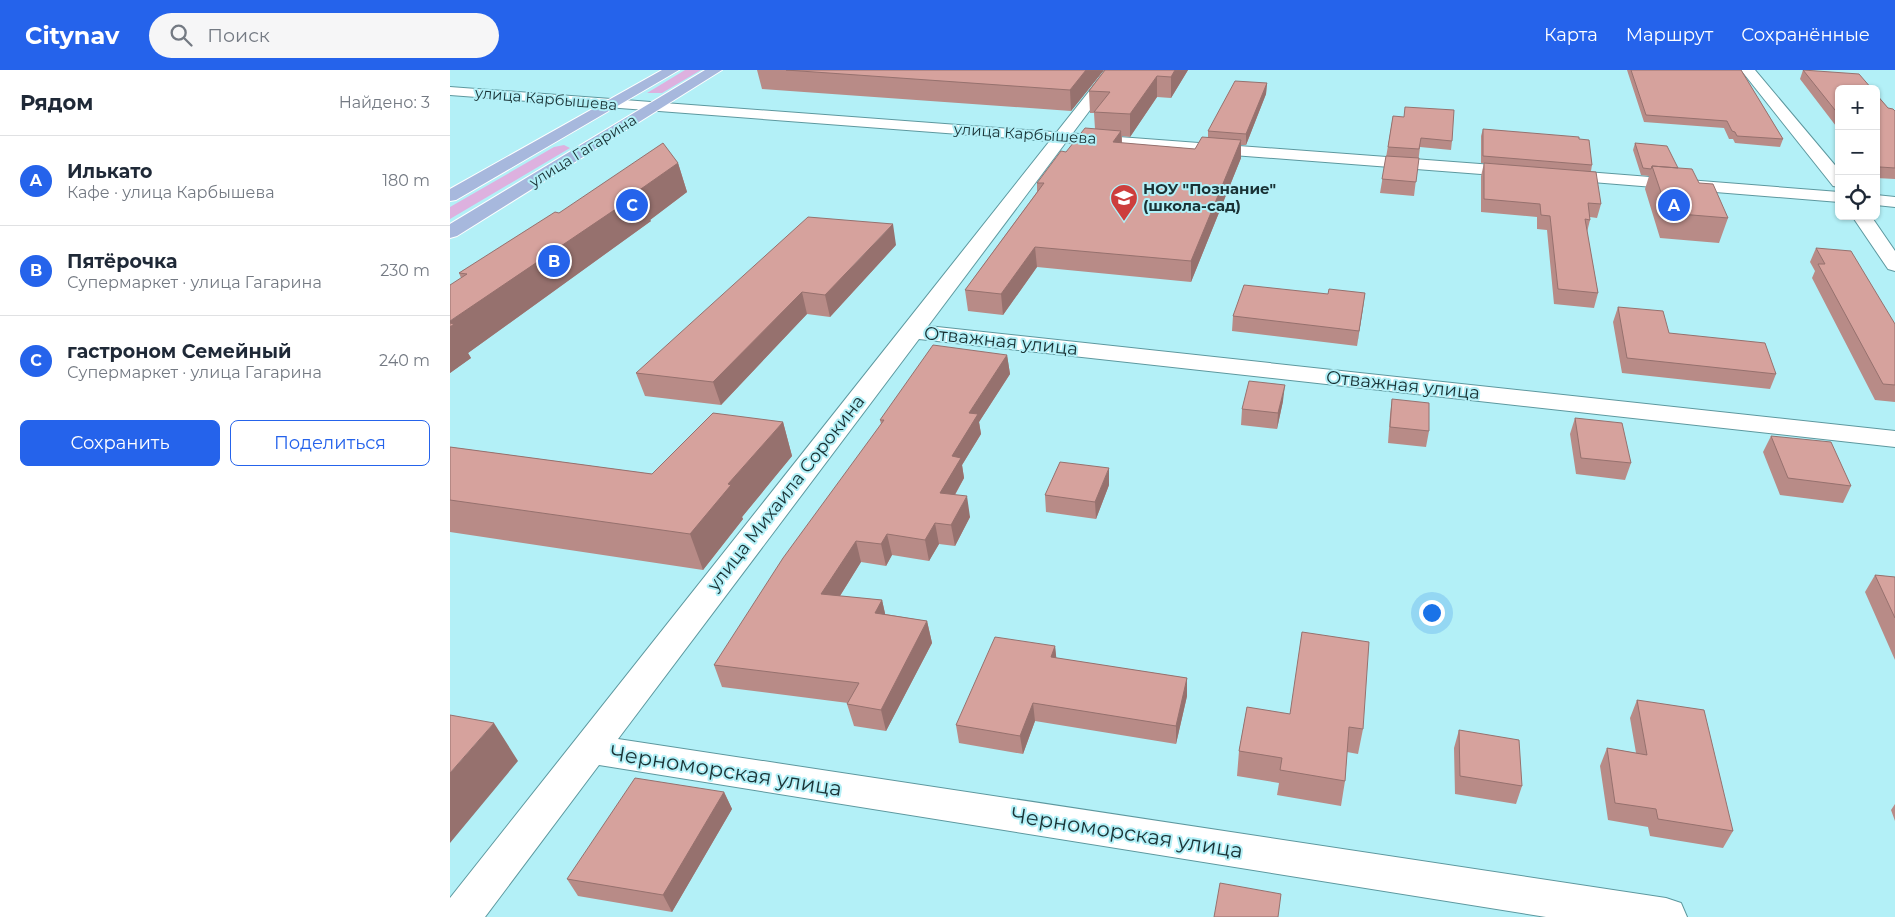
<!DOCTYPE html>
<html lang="ru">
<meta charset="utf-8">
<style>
body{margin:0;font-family:Montserrat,sans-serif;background:#f6f6f7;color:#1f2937}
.controls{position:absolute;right:15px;top:15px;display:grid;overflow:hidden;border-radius:8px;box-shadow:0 1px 4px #0004}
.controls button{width:45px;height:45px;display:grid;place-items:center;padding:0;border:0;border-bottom:1px solid #e0e1e3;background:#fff;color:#1f2937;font:25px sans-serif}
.you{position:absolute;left:981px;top:542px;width:18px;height:18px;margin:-12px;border:4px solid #fff;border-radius:50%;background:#1a73e8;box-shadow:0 0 0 8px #1a73e833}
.badge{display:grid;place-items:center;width:32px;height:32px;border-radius:50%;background:#2563eb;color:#fff;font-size:16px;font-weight:700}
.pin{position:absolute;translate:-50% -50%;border:2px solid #fff;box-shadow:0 1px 5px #0006}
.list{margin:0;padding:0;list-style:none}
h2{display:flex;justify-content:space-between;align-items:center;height:65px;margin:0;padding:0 20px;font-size:21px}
h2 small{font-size:16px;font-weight:400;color:#747a83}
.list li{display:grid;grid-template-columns:32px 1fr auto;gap:15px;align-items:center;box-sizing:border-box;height:90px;padding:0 20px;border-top:1px solid #e0e1e3}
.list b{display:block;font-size:19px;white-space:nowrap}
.list p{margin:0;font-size:16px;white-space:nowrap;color:#747a83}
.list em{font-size:16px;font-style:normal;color:#747a83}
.actions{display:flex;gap:10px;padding:15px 20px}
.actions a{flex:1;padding:11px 0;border:1px solid #2563eb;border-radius:8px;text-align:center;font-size:18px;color:#2563eb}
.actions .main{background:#2563eb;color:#fff}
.icon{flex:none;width:28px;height:28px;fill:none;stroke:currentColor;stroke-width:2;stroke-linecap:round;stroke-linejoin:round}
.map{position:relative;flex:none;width:1445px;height:847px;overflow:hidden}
header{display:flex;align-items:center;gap:30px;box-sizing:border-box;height:70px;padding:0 25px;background:#2563eb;color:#fff}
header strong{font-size:24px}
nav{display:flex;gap:28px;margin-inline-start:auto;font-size:18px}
.search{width:350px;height:45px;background:#f6f6f7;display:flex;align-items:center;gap:12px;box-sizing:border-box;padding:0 18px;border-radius:28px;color:#747a83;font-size:19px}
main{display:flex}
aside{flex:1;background:#fff}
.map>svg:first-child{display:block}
.green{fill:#ddb1df}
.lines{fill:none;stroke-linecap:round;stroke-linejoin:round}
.street-casing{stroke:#5d989f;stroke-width:2}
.secondary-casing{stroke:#5d989f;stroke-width:2}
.primary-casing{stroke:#fff;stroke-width:2}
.street{fill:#fff;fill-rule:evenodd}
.secondary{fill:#fff;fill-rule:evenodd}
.primary{fill:#a7b8dd;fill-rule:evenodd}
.wall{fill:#b88b87}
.shaded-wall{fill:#96716e}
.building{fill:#d6a29d;stroke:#96716e}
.labels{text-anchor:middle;stroke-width:4;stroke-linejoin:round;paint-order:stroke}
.far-street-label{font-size:15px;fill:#193235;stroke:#b3f0f7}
.far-poi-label{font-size:15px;font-weight:bold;fill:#193235;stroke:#b3f0f7;text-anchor:start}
.street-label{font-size:18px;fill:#193235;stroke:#b3f0f7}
.near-street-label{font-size:21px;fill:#193235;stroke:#b3f0f7}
</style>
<header>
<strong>Citynav</strong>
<div class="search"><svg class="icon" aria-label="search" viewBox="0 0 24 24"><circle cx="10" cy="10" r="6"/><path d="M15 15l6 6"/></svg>Поиск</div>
<nav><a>Карта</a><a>Маршрут</a><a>Сохранённые</a></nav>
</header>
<main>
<aside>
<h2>Рядом<small>Найдено: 3</small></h2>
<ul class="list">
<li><span class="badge">A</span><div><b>Илькато</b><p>Кафе · улица Карбышева</p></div><em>180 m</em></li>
<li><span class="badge">B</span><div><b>Пятёрочка</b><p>Супермаркет · улица Гагарина</p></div><em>230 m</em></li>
<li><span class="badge">C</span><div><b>гастроном Семейный</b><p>Супермаркет · улица Гагарина</p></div><em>240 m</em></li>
</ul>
<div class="actions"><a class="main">Сохранить</a><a>Поделиться</a></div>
</aside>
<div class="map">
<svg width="1445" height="847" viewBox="0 0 1445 847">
<rect width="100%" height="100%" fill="#b3f0f7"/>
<path class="green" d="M 235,0 L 251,0 L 212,23 L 197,23 Z
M 114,75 L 120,78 L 0,149 L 0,137 L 104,77 Z"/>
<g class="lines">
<defs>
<path id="street" d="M 656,0 L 670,0 L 478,256 L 1445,361 L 1445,377 L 469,269 L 168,669 L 1216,828 L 1231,833 L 1237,847 L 1096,847 L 149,695 L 35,847 L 0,847 L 0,828 Z
M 1291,0 L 1305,0 L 1389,100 L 1389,117 L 1383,116 Z
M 1402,146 L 1421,146 L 1445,181 L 1445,201 L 1438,199 Z"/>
<path id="secondary" d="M 0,17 L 1070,97 L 1076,98 L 1079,102 L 1076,106 L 1070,107 L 0,25 Z
M 1111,100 L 1389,122 L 1389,132 L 1105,109 L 1102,105 L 1105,101 Z
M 1426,125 L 1445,127 L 1445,137 L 1426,135 Z"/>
<path id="primary" d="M 212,0 L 229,0 L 6,130 L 0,131 L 0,119 Z
M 255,0 L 272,0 L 7,166 L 0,168 L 0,154 Z"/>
</defs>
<use href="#street" class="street-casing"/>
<use href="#secondary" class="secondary-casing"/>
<use href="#primary" class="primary-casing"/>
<use href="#street" class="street"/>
<use href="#secondary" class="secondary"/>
<use href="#primary" class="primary"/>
</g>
<path class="wall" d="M 307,0 L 654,0 L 621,41 L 312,19 Z
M 655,0 L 738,0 L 721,28 L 707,27 L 680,67 L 672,66 L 672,73 L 745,79 L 758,67 L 758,61 L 817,13 L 816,24 L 796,75 L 791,75 L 791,88 L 741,212 L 587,197 L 553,245 L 518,241 L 515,220 L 587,122 L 587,113 L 616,82 L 645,59 L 644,43 L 640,43 L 639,21 Z
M 1177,0 L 1291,0 L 1333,69 L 1330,77 L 1285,73 L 1283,69 L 1279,69 L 1274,58 L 1194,52 Z
M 1353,0 L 1389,19 L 1389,60 L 1350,9 Z
M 1426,24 L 1438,38 L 1445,41 L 1445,109 L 1426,108 Z
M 943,46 L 1002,71 L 1001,80 L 970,77 L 964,126 L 930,123 Z
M 1033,59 L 1129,69 L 1142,95 L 1141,101 L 1151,134 L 1147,148 L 1140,147 L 1140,150 L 1137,162 L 1148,223 L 1144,238 L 1104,234 L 1097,160 L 1087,159 L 1087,147 L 1031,142 L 1031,106 L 1034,93 L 1031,93 L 1031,66 Z
M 1185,73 L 1228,98 L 1249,113 L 1278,148 L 1269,173 L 1210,168 L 1195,119 L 1199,106 L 1191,105 L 1183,80 Z
M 228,93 L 237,122 L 200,150 L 201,151 L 18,283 L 21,288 L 0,303 L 11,208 L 9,203 L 109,143 Z
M 446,175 L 380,247 L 357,244 L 271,335 L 195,326 L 186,303 Z
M 1366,178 L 1445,254 L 1445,332 L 1425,330 L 1362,208 L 1365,201 L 1360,192 Z
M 915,223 L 907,276 L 782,261 L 783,246 L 878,224 Z
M 1168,237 L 1219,263 L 1326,304 L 1320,319 L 1172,303 L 1163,252 Z
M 557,285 L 560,304 L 529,352 L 531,364 L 512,395 L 514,408 L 505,425 L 520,447 L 505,476 L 489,474 L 479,491 L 442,485 L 436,496 L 411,492 L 390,526 L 432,530 L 435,544 L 477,551 L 482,573 L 436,661 L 404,656 L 397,634 L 398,633 L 272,617 L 264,595 L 431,354 L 430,350 Z
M 942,329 L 979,361 L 976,377 L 938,373 L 940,345 Z
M 833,331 L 827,359 L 791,355 L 792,339 Z
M 1125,348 L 1181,393 L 1175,410 L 1126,404 L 1120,364 Z
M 333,352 L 342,386 L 292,447 L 293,449 L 253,500 L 0,462 L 0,377 L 202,404 Z
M 1321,366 L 1401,416 L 1393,433 L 1330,425 L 1313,382 Z
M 659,415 L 646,449 L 596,442 L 595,425 Z
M 1425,505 L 1445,507 L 1445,590 L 1415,522 Z
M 605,576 L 606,588 L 737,608 L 737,626 L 726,674 L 585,651 L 573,684 L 509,673 L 506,655 Z
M 1187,630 L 1283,761 L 1273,778 L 1200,766 L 1198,757 L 1158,750 L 1150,696 L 1157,678 L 1186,683 L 1180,648 Z
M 797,637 L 913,659 L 908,684 L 897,682 L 895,711 L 891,736 L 827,725 L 829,713 L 787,706 L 789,681 Z
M 1009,660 L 1072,716 L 1066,734 L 1005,724 L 1004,678 Z
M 274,722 L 282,739 L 222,842 L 128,826 L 117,809 Z
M 1445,734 L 1445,751 L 1441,740 Z"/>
<path class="shaded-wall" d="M 636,0 L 654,0 L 621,41 L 620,20 Z
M 725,0 L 738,0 L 721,28 L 721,7 Z
M 707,6 L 707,27 L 680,67 L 680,44 Z
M 817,13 L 816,24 L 796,75 L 796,64 Z
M 671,61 L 672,79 L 663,72 Z
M 791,70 L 791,88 L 741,212 L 741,191 Z
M 228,93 L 237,122 L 200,150 L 201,151 L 18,283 L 21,288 L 0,303 L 0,251 L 188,121 Z
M 443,154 L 446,175 L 380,247 L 375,225 Z
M 585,177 L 587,197 L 553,245 L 551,224 Z
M 352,222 L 357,244 L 271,335 L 263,312 Z
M 915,223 L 913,238 L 907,276 L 909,261 Z
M 557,285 L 560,304 L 529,352 L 531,364 L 512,395 L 514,408 L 494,444 L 490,423 L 502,386 L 519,343 Z
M 835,315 L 833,331 L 827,359 L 828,343 Z
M 333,352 L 342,386 L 292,447 L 293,449 L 253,500 L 240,464 L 278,414 Z
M 659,398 L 659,415 L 646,449 L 645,432 Z
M 517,426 L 520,447 L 505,476 L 501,455 Z
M 485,453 L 489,474 L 479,491 L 475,470 Z
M 437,464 L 442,485 L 436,496 L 431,474 Z
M 406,471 L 411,492 L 378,545 L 371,524 Z
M 432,530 L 437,552 L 425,543 Z
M 477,551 L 482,573 L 436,661 L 431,640 Z
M 605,576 L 607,594 L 601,587 Z
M 737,608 L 737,626 L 726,674 L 726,656 Z
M 583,633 L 585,651 L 573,684 L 570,666 Z
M 44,653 L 68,691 L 0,773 L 0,703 Z
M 274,722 L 282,739 L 222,842 L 213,825 Z"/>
<path class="building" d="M 336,0 L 636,0 L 620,20 Z
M 655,0 L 725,0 L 721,7 L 707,6 L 680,44 L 644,42 L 660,22 L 639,21 Z
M 1181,0 L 1291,0 L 1333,69 L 1287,66 L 1285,62 L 1282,61 L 1277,51 L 1196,45 Z
M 1353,0 L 1409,4 L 1422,19 L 1389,19 L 1389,45 Z
M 785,11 L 817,13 L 796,64 L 758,61 Z
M 1426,24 L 1438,38 L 1443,39 L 1445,41 L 1445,98 L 1430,97 L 1426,93 Z
M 955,37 L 1004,40 L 1002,71 L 971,68 L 969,79 L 938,77 L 943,46 L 954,47 Z
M 635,58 L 671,61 L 663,72 L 745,79 L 752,67 L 791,70 L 741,191 L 585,177 L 551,224 L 515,220 L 594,113 L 587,113 L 611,81 L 616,82 Z
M 1033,59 L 1129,67 L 1129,69 L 1139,70 L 1142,95 L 1033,86 Z
M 213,73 L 228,93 L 188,121 L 191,122 L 0,251 L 0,215 L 17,204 L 9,203 L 105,142 L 109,143 Z
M 1185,73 L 1217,76 L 1228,98 L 1202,96 L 1201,99 L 1193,98 Z
M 936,86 L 969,88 L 966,112 L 932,109 Z
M 1034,93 L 1146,102 L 1151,134 L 1138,133 L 1140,150 L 1135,149 L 1148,223 L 1108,219 L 1100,146 L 1091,145 L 1090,134 L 1034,129 Z
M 1202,96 L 1242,99 L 1249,113 L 1263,114 L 1278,148 L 1218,143 Z
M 358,147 L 443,154 L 375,225 L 352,222 L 263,312 L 186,303 Z
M 1366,178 L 1401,181 L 1445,254 L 1445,315 L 1433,314 L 1368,194 L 1375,194 Z
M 794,215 L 878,224 L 879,219 L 915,223 L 909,261 L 783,246 Z
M 1168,237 L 1213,241 L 1219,263 L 1315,273 L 1326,304 L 1177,288 Z
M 0,253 L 4,254 L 0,257 Z
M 483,275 L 557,285 L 519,343 L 528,344 L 502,386 L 511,388 L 490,423 L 517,426 L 501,455 L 485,453 L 475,470 L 437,464 L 431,474 L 406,471 L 371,524 L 432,530 L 425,543 L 477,551 L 431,640 L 397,634 L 409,613 L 264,595 L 333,488 L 434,350 L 430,350 Z
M 799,311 L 835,315 L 828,343 L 792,339 Z
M 942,329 L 979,333 L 979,361 L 940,357 Z
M 263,343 L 333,352 L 278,414 L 281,415 L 240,464 L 0,430 L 0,377 L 202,404 Z
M 1125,348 L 1172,353 L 1181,393 L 1131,388 Z
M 1321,366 L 1381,372 L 1401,416 L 1338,408 Z
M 610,392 L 659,398 L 645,432 L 595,425 Z
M 1425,505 L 1445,507 L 1445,548 Z
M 852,562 L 919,572 L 913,659 L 899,657 L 895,711 L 830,700 L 832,688 L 789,681 L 797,637 L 840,644 Z
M 545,567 L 605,576 L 601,587 L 737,608 L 726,656 L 583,633 L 570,666 L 506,655 Z
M 1187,630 L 1254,640 L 1283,761 L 1208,749 L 1206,739 L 1165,733 L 1157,678 L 1197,685 Z
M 0,645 L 44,653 L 0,703 Z
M 1009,660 L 1069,670 L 1072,716 L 1010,706 Z
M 185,708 L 274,722 L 213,825 L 117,809 Z
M 770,813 L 831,824 L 828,847 L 764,847 Z"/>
<defs>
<symbol id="school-pin" viewBox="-11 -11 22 30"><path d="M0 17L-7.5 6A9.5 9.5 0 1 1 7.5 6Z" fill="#cd3e3d" stroke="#b3f0f7"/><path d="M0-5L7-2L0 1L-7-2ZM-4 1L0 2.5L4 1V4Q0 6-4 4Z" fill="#fff"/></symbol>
</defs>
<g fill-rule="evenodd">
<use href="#school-pin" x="658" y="112" width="32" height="43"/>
</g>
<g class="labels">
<g class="far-street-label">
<text transform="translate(96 29) rotate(5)" y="5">улица Карбышева</text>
<text transform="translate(575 64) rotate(4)" y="5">улица Карбышева</text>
<text transform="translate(133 81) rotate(-32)" y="5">улица Гагарина</text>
</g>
<g class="far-poi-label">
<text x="693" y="124">НОУ "Познание"<tspan x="693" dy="17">(школа-сад)</tspan></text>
</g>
<g class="street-label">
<text transform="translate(551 271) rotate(6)" y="6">Отважная улица</text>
<text transform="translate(953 315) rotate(6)" y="6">Отважная улица</text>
<text transform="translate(336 423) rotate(-52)" y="6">улица Михаила Сорокина</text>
</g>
<g class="near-street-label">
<text transform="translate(276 701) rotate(9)" y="7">Черноморская улица</text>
<text transform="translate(677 763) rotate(9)" y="7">Черноморская улица</text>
</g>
</g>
</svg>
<div class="controls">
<button>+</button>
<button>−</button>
<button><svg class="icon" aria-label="locate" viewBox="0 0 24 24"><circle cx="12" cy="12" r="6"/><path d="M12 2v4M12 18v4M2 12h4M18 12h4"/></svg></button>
</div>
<div class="you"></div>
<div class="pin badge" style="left:1224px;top:135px">A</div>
<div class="pin badge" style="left:104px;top:191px">B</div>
<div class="pin badge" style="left:182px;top:135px">C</div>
</div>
</main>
